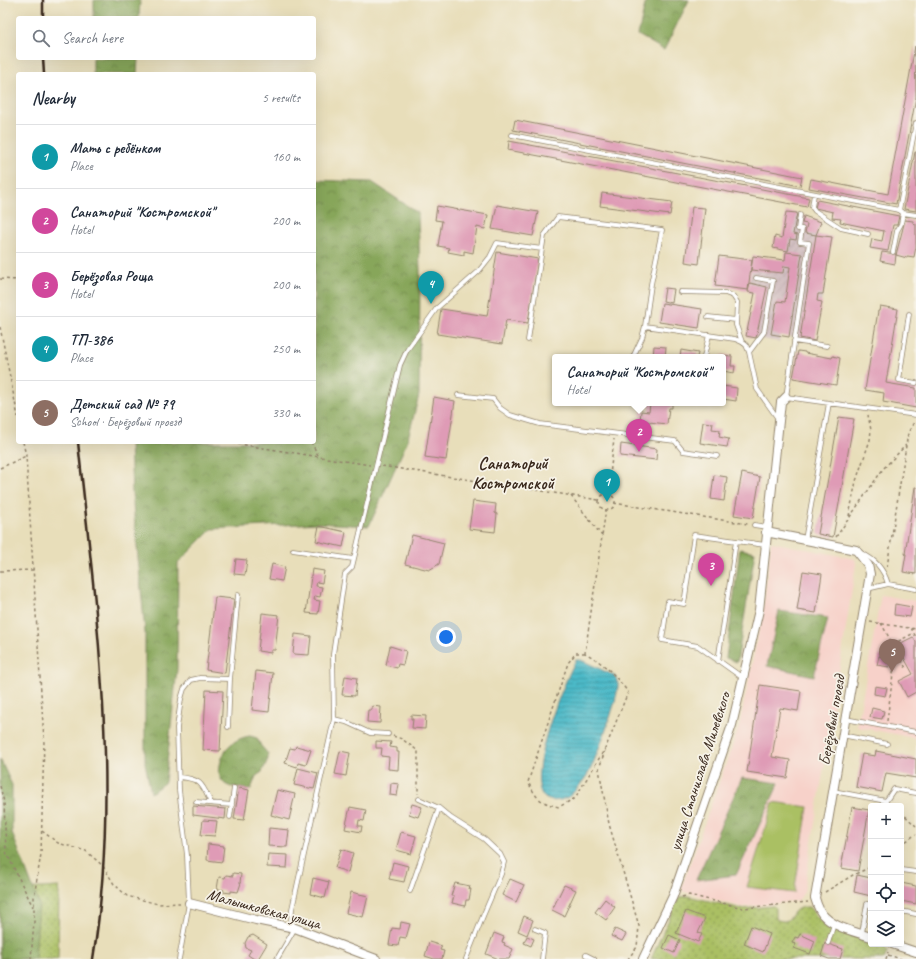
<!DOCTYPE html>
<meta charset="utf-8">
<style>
body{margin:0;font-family:Caveat,sans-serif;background:#f2f2f3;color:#1f2937}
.controls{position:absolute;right:12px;bottom:12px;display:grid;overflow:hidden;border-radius:4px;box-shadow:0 4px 16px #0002}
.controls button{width:36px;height:36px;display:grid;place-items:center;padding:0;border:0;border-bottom:1px solid #e0e1e3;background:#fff;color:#1f2937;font:20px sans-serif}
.you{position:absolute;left:446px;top:637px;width:14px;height:14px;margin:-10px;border:3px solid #fff;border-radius:50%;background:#1a73e8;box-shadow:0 0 0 6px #1a73e833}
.badge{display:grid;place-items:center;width:26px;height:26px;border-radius:50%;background:#7c3aed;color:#fff;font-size:13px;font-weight:700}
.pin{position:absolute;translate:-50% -33px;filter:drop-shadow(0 1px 2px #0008)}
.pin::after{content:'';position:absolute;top:21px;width:14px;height:12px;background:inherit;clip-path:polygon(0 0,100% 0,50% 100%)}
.popup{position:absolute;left:552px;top:354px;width:174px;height:52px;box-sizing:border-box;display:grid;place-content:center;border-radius:4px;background:#fff;filter:drop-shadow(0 1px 3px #0005);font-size:13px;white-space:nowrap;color:#747a83}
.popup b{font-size:15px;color:#1f2937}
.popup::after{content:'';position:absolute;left:50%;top:100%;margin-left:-8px;border:8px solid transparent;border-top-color:#fff}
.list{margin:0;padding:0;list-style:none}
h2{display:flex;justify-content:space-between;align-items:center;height:52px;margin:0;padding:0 16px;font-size:17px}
h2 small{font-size:13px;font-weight:400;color:#747a83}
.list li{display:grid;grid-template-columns:26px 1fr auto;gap:12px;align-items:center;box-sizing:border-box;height:64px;padding:0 16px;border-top:1px solid #e0e1e3}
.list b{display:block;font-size:15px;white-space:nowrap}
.list p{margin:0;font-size:13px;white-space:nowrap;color:#747a83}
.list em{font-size:13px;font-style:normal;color:#747a83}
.icon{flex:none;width:22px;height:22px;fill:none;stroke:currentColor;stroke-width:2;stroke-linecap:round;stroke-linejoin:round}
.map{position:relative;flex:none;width:916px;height:959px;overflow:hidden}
.search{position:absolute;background:#fff;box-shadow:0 4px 16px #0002;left:16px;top:16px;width:300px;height:44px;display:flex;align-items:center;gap:10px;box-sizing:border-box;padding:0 14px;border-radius:4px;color:#747a83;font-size:15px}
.panel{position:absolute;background:#fff;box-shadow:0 4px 16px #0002;left:16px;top:72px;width:300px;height:372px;border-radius:4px}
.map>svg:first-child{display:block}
.built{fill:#f7d1c9}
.industrial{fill:url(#industrial-furrows)}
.grass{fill:url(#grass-dots);stroke:#727541}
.forest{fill:url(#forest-crowns);stroke:#61683c}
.garden{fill:#aac064;stroke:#727541}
.water{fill:url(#water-rules);stroke:#447273}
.building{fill:#df9bb6}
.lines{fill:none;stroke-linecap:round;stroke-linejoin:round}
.service-casing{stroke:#92846c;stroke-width:5.5}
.minor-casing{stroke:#92846c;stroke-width:10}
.path{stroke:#92846c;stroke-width:1.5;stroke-dasharray:3 3;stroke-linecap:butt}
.service{stroke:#fff;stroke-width:4}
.minor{stroke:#fff;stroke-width:8}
.rail{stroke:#3b2a1e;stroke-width:2.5}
.labels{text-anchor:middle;stroke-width:3.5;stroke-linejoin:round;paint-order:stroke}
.street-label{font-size:16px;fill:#3b2a1e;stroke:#f7f3e8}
.neighbourhood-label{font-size:17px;font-weight:bold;fill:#3b2a1e;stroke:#f7f3e8}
</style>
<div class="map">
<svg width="916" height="959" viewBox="0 0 916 959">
<defs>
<pattern id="industrial-furrows" width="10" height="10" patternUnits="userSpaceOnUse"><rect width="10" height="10" fill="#d2bfc1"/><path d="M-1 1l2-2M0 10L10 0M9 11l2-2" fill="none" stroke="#b5a4a5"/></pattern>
<pattern id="grass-dots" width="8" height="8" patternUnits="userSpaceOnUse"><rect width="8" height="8" fill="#aac064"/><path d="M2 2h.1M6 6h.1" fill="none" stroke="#8c9c52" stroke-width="1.8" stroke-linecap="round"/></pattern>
<pattern id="forest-crowns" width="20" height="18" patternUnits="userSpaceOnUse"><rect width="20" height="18" fill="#87a65a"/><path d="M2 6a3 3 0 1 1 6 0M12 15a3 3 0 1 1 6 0" fill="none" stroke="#70874a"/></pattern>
<pattern id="water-rules" width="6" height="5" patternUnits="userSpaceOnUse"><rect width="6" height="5" fill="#4cb9c8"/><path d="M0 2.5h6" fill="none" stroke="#4097a2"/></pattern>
</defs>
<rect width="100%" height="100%" fill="#f7f3e8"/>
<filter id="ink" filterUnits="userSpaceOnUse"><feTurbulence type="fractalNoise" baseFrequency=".025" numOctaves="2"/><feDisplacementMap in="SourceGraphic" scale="8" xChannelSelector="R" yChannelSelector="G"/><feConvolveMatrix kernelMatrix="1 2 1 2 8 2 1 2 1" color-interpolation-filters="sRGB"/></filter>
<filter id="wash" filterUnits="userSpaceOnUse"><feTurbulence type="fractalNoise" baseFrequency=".012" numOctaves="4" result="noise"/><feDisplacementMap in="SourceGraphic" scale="16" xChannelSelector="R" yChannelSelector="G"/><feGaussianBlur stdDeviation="0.9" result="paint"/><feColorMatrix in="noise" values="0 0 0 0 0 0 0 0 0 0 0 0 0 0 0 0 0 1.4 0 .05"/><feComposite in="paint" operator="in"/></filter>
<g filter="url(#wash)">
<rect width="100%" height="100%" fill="#e8deba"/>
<path class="built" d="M 771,542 L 851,558 L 855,559 L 856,564 L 804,892 L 798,901 L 742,907 L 682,891 L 682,886 L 739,727 L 763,610 Z
M 881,595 L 916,601 L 916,738 L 857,727 Z"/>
<path class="industrial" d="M 786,212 L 797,213 L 821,222 L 817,235 L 832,237 L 815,341 L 780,335 L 779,342 L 746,336 L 755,294 L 748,292 L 753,256 L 785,260 L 786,250 L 788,250 L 790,239 L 782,238 Z"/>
<path class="grass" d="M 59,887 L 58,959 L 0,959 L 0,890 Z
M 688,896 L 742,909 L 773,906 L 776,908 L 776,919 C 791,926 790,913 798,909 C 801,907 805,907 809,907 L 820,920 L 830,927 L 871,942 L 871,944 L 878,944 L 884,946 L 887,952 L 884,959 L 651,959 L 679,897 Z"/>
<path class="forest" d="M 94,0 L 140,0 L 139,18 L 94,18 Z
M 646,0 L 689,0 L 664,50 L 638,35 Z
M 93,58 L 138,58 L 137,74 L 93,74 Z
M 314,180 L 372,182 L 418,213 L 420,271 L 419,395 L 407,442 L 369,526 L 318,523 L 212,529 L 178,563 L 177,669 L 165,782 L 151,793 L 145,763 L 145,632 L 132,493 L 130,442 L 314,442 Z
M 740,549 L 755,552 L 737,662 L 726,658 Z
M 779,611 L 828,618 L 814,676 L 767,666 Z
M 250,736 L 257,738 L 261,746 L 268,754 L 268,759 L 262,772 L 256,776 L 251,789 C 245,790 240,788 235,787 C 231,786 233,788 229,786 C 212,780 221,754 230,745 C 236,740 243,737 250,736 Z
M 0,759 L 12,785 L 12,833 L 39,904 L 35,959 L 0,959 Z
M 742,778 L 779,783 L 736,875 L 696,880 Z"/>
<path class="garden" d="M 773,802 L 808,807 L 794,893 L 747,887 Z"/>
<path class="water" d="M 576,660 L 581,660 L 615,676 C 616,678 617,682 618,684 C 619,697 595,762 588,774 C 584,780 572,796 566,798 C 560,801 551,802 545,798 C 523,779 564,682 576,660 Z"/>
<g id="blocks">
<path class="building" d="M 915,46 L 916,97 L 896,204 L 809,188 L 811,179 L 888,194 Z
M 515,120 L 802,177 L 800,186 L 513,130 Z
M 509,141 L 809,198 L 807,207 L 508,150 Z
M 915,152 L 916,152 L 916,211 L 904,209 Z
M 602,193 L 672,202 L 670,215 L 600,206 Z
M 817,200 L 899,216 L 897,225 L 893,225 L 888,251 L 870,248 L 872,239 L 882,241 L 884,231 L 840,222 L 841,219 L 832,218 L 833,212 L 815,208 Z
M 497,205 L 538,212 L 533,236 L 492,229 Z
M 437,206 L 488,215 L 485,229 L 477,227 L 473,253 L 464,251 L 464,255 L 448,252 L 449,248 L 438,246 L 442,221 L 435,220 Z
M 692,207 L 705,208 L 699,264 L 685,262 Z
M 786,212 L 797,213 L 793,234 L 797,235 L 796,240 L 790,239 L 788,251 L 773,248 L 775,236 L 782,238 Z
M 804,216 L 821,222 L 816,235 L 805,233 L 807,224 L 802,223 Z
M 905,220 L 913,221 L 913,223 L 916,224 L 916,247 L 914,257 L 907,256 L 907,258 L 896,255 Z
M 816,235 L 832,237 L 823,294 L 818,294 L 817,301 L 822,302 L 815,341 L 800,338 Z
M 497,252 L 538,259 L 528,323 L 506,320 L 502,344 L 437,334 L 441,309 L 487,316 Z
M 786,252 L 802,254 L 789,337 L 771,334 L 777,301 L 785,302 L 790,267 L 784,266 L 783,273 L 751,270 L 753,256 L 785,260 Z
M 882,252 L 896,254 L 895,264 L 880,261 Z
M 719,256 L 752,260 L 748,290 L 715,286 Z
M 750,283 L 767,287 L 756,338 L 746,336 L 755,293 L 748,292 Z
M 665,288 L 674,289 L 672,303 L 663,301 Z
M 662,303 L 702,309 L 699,328 L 659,322 Z
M 880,306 L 898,309 L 886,383 L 916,388 L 916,408 L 883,402 L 884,393 L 865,390 L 878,311 L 879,311 Z
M 654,346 L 666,347 L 665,357 L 653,357 Z
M 681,350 L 698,353 L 697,357 L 680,357 Z
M 798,351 L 805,352 L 805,353 L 832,358 L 833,356 L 840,358 L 836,385 L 793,378 Z
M 721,355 L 732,356 L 731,366 L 735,366 L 734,373 L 723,371 L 723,357 L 721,357 Z
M 723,386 L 737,388 L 736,401 L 723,399 Z
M 434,397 L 455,401 L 446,460 L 425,457 Z
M 650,403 L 672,403 L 672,408 L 669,408 L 667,424 L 640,421 L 641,411 L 649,412 Z
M 839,417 L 854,419 L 833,537 L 818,534 Z
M 703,422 L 713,423 L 712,429 L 720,430 L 719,437 L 729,439 L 727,447 L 700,443 Z
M 621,444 L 657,449 L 656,460 L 620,456 Z
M 742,473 L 760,477 L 753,518 L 734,515 Z
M 714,475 L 727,477 L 724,501 L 711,499 Z
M 915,487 L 916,487 L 916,574 L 903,572 L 906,554 L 905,554 Z
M 473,501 L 496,504 L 495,513 L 497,514 L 495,532 L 469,529 Z
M 319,526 L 346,532 L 343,547 L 316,541 Z
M 412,535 L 444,543 L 439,564 L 429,570 L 405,564 Z
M 236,559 L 247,560 L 245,575 L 234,574 Z
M 272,564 L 285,567 L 282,581 L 269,579 Z
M 312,569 L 324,571 L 322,583 L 317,582 L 316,586 L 322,587 L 320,597 L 315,596 L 314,600 L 320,601 L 318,614 L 306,613 Z
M 803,571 L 822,574 L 816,613 L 797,610 Z
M 215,597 L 234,599 L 225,673 L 206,670 Z
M 895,604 L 912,607 L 910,617 L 894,615 Z
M 262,613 L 279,615 L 275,650 L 271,650 L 271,653 L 258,651 Z
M 295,634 L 311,636 L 309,655 L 293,654 Z
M 913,637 L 916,642 L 916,692 L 907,697 L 899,681 L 913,674 L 897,645 Z
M 390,646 L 406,651 L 403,665 L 398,664 L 397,668 L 386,665 Z
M 879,656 L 891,658 L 889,667 L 877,665 Z
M 256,671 L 273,673 L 269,712 L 252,710 Z
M 345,676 L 357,678 L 355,696 L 342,695 Z
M 760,685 L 801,691 L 798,711 L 780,708 L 772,757 L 790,760 L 787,778 L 747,772 Z
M 875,686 L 887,688 L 885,696 L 874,694 Z
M 206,690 L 223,691 L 220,751 L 203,750 Z
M 372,706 L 381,707 L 380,723 L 367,722 L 368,710 L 372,710 Z
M 872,708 L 884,711 L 882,719 L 870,717 Z
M 411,715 L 426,716 L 425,729 L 412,728 L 413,719 L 411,719 Z
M 376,741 L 391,742 L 390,747 L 397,748 L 397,752 L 399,752 L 398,770 L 388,769 L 389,757 L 381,756 L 382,748 L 376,748 Z
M 296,746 L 311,750 L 306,765 L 298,763 L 297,767 L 285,763 L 290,748 L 295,749 Z
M 340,751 L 350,753 L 346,776 L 335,774 Z
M 876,751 L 916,759 L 916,778 L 886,773 L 882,792 L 856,787 L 862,754 L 875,756 Z
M 298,768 L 318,773 L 314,789 L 294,785 Z
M 391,783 L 399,784 L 397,796 L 390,795 Z
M 239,788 L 249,790 L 244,820 L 234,819 Z
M 277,790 L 295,794 L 289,820 L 271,815 Z
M 412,804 L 422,807 L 418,817 L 409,814 Z
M 193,806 L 226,809 L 225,819 L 193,815 Z
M 350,807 L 366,810 L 364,821 L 359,820 L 358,826 L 362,826 L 361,832 L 345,829 Z
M 852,807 L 869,810 L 858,871 L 841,868 Z
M 203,820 L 217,821 L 215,836 L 201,835 Z
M 269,828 L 289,830 L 287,847 L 268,846 Z
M 401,832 L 416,836 L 411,854 L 396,850 Z
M 208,844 L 224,846 L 222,862 L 207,860 Z
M 341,849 L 353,853 L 348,872 L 335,868 Z
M 268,854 L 288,855 L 287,868 L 267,867 Z
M 393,862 L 408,866 L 404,882 L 389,879 Z
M 233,873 L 241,874 L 240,883 L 241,883 L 238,892 L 231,891 L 231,893 L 223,892 L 224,890 L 217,889 L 219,877 L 225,878 L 226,875 L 233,876 Z
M 857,875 L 871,878 L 871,896 L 854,892 Z
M 313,878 L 329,882 L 325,898 L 310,894 Z
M 510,879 L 524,885 L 516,902 L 502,895 Z
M 455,883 L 470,886 L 469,889 L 471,889 L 469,900 L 466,900 L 465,906 L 452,903 L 454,896 L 451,896 Z
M 901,883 L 916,886 L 916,904 L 901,901 Z
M 564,885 L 576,890 L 564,916 L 552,910 Z
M 351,892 L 368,896 L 363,917 L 346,913 Z
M 605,899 L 615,907 L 606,920 L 595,912 Z
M 686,911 L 705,918 L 698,933 L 702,934 L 698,942 L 676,933 Z
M 524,916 L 533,920 L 527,935 L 518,931 Z
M 401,922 L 410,924 L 406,938 L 400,937 L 398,946 L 389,945 L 392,928 L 400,929 Z
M 751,926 L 770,934 L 763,952 L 744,944 Z
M 615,929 L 626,934 L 622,941 L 611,936 Z
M 494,933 L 504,937 L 502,942 L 505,943 L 504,945 L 513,949 L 509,959 L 499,959 L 486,954 Z
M 800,934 L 815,941 L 810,954 L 794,948 L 796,944 L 792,943 L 795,937 L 798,938 Z
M 253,935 L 267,944 L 258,959 L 254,959 L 248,955 L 251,950 L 246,948 L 245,943 L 248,937 Z
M 669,935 L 680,940 L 674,953 L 663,948 Z
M 527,936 L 534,939 L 531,946 L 524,943 Z
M 429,942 L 442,946 L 440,950 L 444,951 L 442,959 L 434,959 L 425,956 Z
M 825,943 L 843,949 L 840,959 L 829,959 L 821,956 Z"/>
</g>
</g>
<g filter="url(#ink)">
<use href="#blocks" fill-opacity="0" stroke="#92846c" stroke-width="1"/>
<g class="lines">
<defs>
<path id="service" d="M 512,135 L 899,210 L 903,213 L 916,215
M 814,194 L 812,207 L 815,211 L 841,228 L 868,234
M 899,210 L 916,123
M 800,215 L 798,229 L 802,229 L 800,242 L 809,243 L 786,397 L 916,415
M 893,252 L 897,231 L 901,224 L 903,213
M 680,292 L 725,293 L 733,296 L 737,302 L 736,325 L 742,342
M 909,314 L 899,380 L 916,383
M 708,317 L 736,320
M 645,326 L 735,339 L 742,342 L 746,345 L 749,352 L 757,389 L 779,420
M 528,340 L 544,236 L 558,217 L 662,230 L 651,284 L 645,326 L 642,338 L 633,357
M 794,341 L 827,346
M 749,352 L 764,332 L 773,281 L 756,278
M 704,357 L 709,335
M 458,395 L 493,399 L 500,408 L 510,415 L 540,424 L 675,441 L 683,451 L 717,456
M 754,525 L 767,527
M 805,540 L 829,403
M 293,550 L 353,559
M 861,553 C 875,559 884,570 888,584
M 867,589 L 888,584 L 916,589
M 718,661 L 736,541
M 743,678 L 698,646 L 662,640 L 668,601 L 684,604 L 694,535 L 765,545
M 334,719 L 346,722 L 370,733 L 388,734
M 845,719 L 916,732
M 228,727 L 230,679 L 238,595
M 842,735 L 887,744
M 179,777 C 202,779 202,784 211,803
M 833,791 L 886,801 L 885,806
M 419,799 L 439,808 L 451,818 L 484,839 L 500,854 L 504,862 L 501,874 L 483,916 L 466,959
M 886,801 L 894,789 L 916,793
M 196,802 L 232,805
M 230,817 L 234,788
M 901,870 L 916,872
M 410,891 L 439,808
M 901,911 L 916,914
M 535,929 L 545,933 L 542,959
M 862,933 L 867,904 L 871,905
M 828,943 L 834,924
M 586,955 L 594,959
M 179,959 L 189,903 L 187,855 L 179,790 L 177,728 L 181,699 L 184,689 L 191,680 L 200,678 L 230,679
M 277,959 L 295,928 L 291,921 L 292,909 L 334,719 L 333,654 L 345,574 L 352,567 L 400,365 L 407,350 L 437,308 L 478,272 L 490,257 L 497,243 L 542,249"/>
<path id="minor" d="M 766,532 L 856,550 L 868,565 L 870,574 L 815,898 C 817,905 820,913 825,917 C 836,928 856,932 871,937
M 189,903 L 256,920 L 295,928 L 376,959
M 892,944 L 916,952
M 643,959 L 673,896 L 732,725 L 759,610 L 781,402 L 786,397"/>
</defs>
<use href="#service" class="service-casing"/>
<use href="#minor" class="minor-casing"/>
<path class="path" d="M 0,279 L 18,280
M 0,327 L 18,417
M 23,442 L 26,456 L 44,740 L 41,854 L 34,897 L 34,922 L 31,959
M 226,442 L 370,465
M 311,442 L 319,457
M 382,466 L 599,500
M 0,468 L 26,456
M 608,494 L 614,439
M599 502a8 8 0 1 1 16 0a8 8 0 1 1-16 0Z
M 571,496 L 602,536
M 614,503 L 748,524
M 849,516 L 856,481 L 870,440 L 871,430 L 868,415
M 836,537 L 883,469 L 906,445
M 887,567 L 908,433 L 914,422
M 0,571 L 33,570
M 870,622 L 916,629
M 881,623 L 907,670
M 911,628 L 916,637
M 893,644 L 914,633
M 585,653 L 576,653 L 568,663 L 528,782 C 537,799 539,802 559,807 L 575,798 L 606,747 L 628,692 C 615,675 604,663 585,653 L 606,509
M 887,721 L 896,650
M 393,736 L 402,739 L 418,751 L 418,794
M 605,750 L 599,769 L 609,824 L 639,926 L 637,947 L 628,959
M 0,786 L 4,802 L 6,852 L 33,907
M 901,812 L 916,826
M 42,831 L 58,843 L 86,851 L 103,866 L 114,884 L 127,896 L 158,904 L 180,903
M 901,845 L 916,834
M 825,892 L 853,875 L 871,867
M 682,897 L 689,895 L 743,908 L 808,902
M 888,955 L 901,959
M 886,959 L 888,952"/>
<use href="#service" class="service"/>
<use href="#minor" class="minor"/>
<path class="rail" d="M 43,18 L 43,0
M 43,58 L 44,74
M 78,442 C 96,613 121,787 93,959"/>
</g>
</g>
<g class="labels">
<g class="street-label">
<text transform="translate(831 720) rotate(-80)" y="6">Берёзовый проезд</text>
<text transform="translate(699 771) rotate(-72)" y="6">улица Станислава Милевского</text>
<text transform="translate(264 908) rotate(15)" y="6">Малышковская улица</text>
</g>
<g class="neighbourhood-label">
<text x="513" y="469">Санаторий<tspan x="513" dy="20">Костромской</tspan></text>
</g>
</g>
</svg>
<div class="controls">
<button>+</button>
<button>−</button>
<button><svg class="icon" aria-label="locate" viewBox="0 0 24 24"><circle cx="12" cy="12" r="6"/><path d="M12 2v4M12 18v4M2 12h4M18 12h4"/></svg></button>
<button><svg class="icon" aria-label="layers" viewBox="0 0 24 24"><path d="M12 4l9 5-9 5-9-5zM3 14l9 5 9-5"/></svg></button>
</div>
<div class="you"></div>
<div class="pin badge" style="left:607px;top:502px;background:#0f9aa8">1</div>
<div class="pin badge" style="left:639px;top:452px;background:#d1479c">2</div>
<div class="popup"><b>Санаторий &quot;Костромской&quot;</b>Hotel</div>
<div class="pin badge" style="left:711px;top:586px;background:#d1479c">3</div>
<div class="pin badge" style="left:431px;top:304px;background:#0f9aa8">4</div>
<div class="pin badge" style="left:892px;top:672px;background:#8d6e63">5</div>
<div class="search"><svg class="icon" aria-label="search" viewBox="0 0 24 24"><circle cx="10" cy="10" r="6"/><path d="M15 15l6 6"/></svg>Search here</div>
<section class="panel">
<h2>Nearby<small>5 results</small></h2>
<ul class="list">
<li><span class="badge" style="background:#0f9aa8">1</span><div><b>Мать с ребёнком</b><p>Place</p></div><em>160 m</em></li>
<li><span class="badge" style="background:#d1479c">2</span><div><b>Санаторий &quot;Костромской&quot;</b><p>Hotel</p></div><em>200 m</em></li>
<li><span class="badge" style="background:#d1479c">3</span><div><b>Берёзовая Роща</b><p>Hotel</p></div><em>200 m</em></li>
<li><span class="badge" style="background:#0f9aa8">4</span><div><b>ТП-386</b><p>Place</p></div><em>250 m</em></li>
<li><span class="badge" style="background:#8d6e63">5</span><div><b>Детский сад № 79</b><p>School · Берёзовый проезд</p></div><em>330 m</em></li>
</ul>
</section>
</div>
